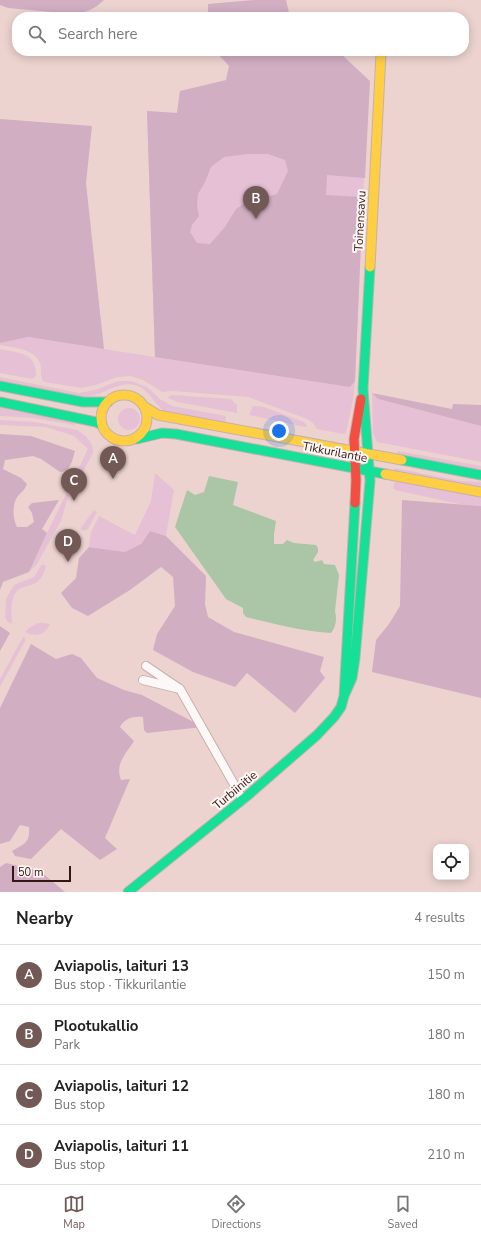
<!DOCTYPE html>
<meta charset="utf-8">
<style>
body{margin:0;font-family:"Nunito Sans",sans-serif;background:#f6f6f6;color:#222}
.controls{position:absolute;right:12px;bottom:12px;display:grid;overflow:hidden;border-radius:8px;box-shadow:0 2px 10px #0003}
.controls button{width:36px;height:36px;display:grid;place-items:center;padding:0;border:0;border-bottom:1px solid #e0e0e0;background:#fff;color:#222;font:20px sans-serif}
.scale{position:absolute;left:12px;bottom:10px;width:59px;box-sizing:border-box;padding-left:4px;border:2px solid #321713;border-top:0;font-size:11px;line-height:14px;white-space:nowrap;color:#321713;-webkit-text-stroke:3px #fef6f4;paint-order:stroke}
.you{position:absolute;left:279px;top:431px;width:14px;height:14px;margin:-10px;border:3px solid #fff;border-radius:50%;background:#1a73e8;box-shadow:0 0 0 6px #1a73e833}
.badge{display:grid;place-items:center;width:26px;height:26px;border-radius:50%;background:#735955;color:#fff;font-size:13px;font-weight:700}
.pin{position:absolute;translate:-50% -33px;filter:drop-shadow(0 1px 2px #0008)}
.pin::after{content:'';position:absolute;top:21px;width:14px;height:12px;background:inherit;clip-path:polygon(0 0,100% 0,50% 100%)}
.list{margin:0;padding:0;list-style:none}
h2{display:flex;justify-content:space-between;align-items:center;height:52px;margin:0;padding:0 16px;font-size:17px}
h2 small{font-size:13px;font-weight:400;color:#767676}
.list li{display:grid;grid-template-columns:26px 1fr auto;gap:12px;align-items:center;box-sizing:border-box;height:60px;padding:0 16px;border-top:1px solid #e0e0e0}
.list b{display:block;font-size:15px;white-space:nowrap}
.list p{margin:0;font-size:13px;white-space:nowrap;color:#767676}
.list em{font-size:13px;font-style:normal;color:#767676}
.icon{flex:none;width:22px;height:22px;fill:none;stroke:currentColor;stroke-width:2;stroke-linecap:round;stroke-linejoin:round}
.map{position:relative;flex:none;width:481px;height:892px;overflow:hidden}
.search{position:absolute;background:#fff;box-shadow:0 2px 10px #0003;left:12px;right:12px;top:12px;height:44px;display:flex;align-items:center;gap:10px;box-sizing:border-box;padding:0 14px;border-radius:16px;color:#767676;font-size:15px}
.sheet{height:292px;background:#fff}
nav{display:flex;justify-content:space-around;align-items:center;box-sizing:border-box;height:56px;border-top:1px solid #e0e0e0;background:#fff;font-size:11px;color:#767676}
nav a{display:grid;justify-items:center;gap:2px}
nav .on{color:#735955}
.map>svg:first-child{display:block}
.green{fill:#e6c1d6}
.forest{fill:#d2aec3;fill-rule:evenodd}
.water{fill:#aac6a6}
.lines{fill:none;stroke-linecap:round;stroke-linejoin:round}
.street-casing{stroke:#c8b0ac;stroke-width:10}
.fast-casing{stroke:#c8b0ac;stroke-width:11}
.slow-casing{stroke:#c8b0ac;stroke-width:11}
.jam-casing{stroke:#c8b0ac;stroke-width:11}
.street{stroke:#fcf8f8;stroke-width:8}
.fast{stroke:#16e098;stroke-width:9}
.slow{stroke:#ffcf43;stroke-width:9}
.jam{stroke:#f24e42;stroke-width:9}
.labels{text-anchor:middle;stroke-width:4;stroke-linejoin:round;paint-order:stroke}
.street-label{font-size:12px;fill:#321713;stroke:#fef6f4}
</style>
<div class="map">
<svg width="481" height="892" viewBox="0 0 481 892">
<rect width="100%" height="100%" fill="#ecd3cf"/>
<path class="green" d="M 370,81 L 363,197 L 355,381 L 353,400 L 346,433 L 343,434 L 317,429 L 313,423 L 307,419 L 248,397 L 173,391 L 162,392 L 143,380 L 130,376 L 117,377 L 96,385 L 82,388 L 44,382 C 40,378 41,373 41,367 C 38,349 15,348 0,345 L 0,343 L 27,337 L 155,357 L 147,111 L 177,113 L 180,91 Z
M 0,349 C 18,353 37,352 36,376 L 32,379 L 0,373 Z
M 0,377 L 79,393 L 95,390 L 118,381 L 131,381 L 147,387 L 160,399 L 172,406 L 226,416 L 225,423 L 164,411 C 154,404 150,391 138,386 C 119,379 106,395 88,396 C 78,397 67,394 58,392 C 38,388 19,385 0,381 Z
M 372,393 L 378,399 L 481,426 L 481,462 L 377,442 L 373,433 Z
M 172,395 L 231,399 L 237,405 L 237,413 L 178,402 L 168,398 L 169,396 Z
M 253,406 L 264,407 L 304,422 L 307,426 L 305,427 L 249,415 Z
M 0,407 L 75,422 L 75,425 L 33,418 L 0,416 Z
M118 419a11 11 0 1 1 22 0a11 11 0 1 1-22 0Z
M 0,420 L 35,422 L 77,430 C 85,434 94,443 93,453 L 67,501 L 61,521 L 37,564 L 29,572 L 47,533 L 88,449 L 74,436 L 46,427 L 0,425 Z
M 398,451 L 481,466 L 481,472 L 396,456 Z
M 394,468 L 461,481 L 481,482 L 481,487 L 394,471 Z
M 155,473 L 174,490 L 166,536 L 150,531 L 141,544 L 125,552 L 89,547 L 91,532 L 99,516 L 135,535 L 151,501 Z
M 395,481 L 481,497 L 481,506 L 459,504 L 395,490 L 393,488 Z
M 94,510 L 97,512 L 88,529 L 84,531 L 80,529 Z
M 77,534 L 82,537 L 83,539 L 73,557 L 69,556 Z
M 42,564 L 46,566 C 44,571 43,577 39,580 C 31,589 17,583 13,599 C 10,607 12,616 12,624 L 8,622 L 5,617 L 6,599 L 14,585 L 34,577 Z
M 38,623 L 44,623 L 50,624 C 45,635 36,638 25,632 L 29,628 Z
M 23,637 L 25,638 L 25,641 L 0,687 L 0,679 Z"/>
<path class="forest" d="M 0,0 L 104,0 C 96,8 86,13 74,14 L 8,8 L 0,5 Z
M 254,0 L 286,0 L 290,17 L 208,17 L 208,4 Z
M 215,51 L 334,51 L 340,53 L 370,81 L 365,178 L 327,175 L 326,195 L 363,197 L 355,381 L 350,387 L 155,357 L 147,111 L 177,113 L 180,91 L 226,80 L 229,66 ZM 248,154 L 268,154 L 285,160 L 288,171 L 277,194 L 266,197 L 249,200 L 236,209 L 225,227 L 210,244 L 197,243 L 190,232 L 192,225 L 199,216 L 197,206 L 198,194 L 205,182 L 211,167 L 224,157 Z
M 0,119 L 92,126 L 86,183 L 104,349 L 28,337 L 0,343 Z
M 372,393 L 452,409 L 453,404 L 481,405 L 481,426 L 378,399 Z
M 0,434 L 31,436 L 75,451 C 72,461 71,471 60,472 L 41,459 L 33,456 L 5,460 L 3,469 L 21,478 L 27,484 C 24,492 19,493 16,499 C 12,508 13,519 17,527 L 27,527 L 34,522 L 32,513 L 28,507 L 32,503 L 59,500 L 42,529 L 47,533 L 29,572 L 3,582 L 0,590 Z
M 402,500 L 481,506 L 481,698 L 372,672 L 376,640 L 389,624 L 400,606 Z
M 150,531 L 166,536 L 206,576 L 205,604 L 208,617 L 234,632 L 324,657 L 320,671 L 325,678 L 295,713 L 247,673 L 235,687 L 193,672 L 153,650 L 157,634 L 175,606 L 173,577 L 161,567 L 130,590 L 88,616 L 72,608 L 61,593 L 76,578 L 79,558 L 89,547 L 125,552 L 141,544 Z
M 0,626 L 10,633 L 0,651 Z
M 31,644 L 56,659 L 72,654 L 81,658 L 97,678 L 124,690 L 142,695 L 203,727 L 147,733 L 144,730 L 143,717 C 133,716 125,718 120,727 L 134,741 C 125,755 115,764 121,780 L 130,779 L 105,838 L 117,849 L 100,860 L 61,829 L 31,859 L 15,856 L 12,851 C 25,843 30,843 29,827 L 20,825 L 10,841 L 0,844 L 0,708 Z
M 6,863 L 40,871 L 65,892 L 0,892 L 0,867 Z"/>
<path class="water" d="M 209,476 L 238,482 L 233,505 L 276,521 L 274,534 L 274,544 L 283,544 L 287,540 L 294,543 L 316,545 L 318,548 L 318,552 L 313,560 L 315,562 L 322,560 L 324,564 L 335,565 L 339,575 L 335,611 C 337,619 336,627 331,633 C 302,631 274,624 246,617 L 243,613 L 243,608 L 226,599 L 175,527 L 187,490 L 195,495 L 204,492 Z"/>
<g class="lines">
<defs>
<path id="street" d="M 143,680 L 180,689 L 146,666
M 180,689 L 243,800"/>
<path id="fast" d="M 0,386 L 83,402 L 108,402
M 0,402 L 96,422 L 102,425
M 137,439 L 162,433 L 176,434 L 385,474
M 402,460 L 481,475
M 344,696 L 352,678 L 355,658 L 370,481 L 363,389 L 370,267
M 128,892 L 247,796 L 317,735 L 334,717 L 341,707 L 344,696 L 355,503"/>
<path id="slow" d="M 370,267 L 381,54
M101 418a23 23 0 1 1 46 0a23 23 0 1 1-46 0Z
M 145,407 L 158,415 L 402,460
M 385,474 L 481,492"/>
<path id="jam" d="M 355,503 L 356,480 L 354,439 L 361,399"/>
</defs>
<use href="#street" class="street-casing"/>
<use href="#fast" class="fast-casing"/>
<use href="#slow" class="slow-casing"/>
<use href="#jam" class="jam-casing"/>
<use href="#street" class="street"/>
<use href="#fast" class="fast"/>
<use href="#slow" class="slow"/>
<use href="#jam" class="jam"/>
</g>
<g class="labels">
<g class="street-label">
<text transform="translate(360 221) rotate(-87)" y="4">Toinensavu</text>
<text transform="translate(335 452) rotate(11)" y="4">Tikkurilantie</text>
<text transform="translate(235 790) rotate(-40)" y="4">Turbiinitie</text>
</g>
</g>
</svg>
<div class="controls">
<button><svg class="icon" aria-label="locate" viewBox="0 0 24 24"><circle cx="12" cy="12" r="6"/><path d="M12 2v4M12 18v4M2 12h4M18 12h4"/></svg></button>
</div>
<div class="scale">50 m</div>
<div class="you"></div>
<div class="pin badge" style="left:113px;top:479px">A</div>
<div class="pin badge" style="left:256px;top:219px">B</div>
<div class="pin badge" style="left:74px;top:501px">C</div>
<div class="pin badge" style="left:68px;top:562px">D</div>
<div class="search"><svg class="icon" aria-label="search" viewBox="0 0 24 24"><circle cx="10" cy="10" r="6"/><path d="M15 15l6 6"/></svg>Search here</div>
</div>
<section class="sheet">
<h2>Nearby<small>4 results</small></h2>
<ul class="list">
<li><span class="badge">A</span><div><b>Aviapolis, laituri 13</b><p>Bus stop · Tikkurilantie</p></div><em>150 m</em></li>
<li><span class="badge">B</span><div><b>Plootukallio</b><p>Park</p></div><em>180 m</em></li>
<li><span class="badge">C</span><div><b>Aviapolis, laituri 12</b><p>Bus stop</p></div><em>180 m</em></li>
<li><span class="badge">D</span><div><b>Aviapolis, laituri 11</b><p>Bus stop</p></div><em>210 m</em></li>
</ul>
</section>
<nav>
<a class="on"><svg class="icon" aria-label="map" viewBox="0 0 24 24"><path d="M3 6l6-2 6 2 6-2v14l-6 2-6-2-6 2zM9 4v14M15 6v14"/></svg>Map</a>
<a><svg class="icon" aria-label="directions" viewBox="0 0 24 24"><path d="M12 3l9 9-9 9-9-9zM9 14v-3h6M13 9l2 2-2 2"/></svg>Directions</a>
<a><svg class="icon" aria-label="saved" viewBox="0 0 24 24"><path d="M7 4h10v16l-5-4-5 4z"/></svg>Saved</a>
</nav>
